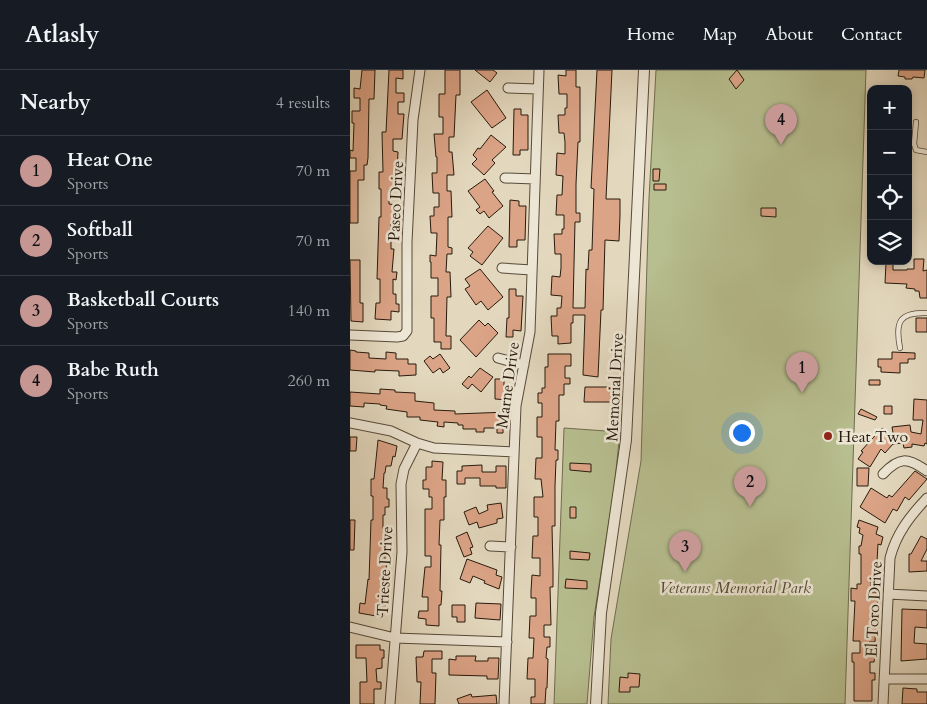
<!DOCTYPE html>
<meta charset="utf-8">
<style>
body{margin:0;font-family:Cardo,serif;background:#242831;color:#f1f3f6}
.controls{position:absolute;right:15px;top:15px;display:grid;overflow:hidden;border-radius:10px;box-shadow:0 2px 8px #0003}
.controls button{width:45px;height:45px;display:grid;place-items:center;padding:0;border:0;border-bottom:1px solid #363941;background:#171b24;color:#f1f3f6;font:25px sans-serif}
.you{position:absolute;left:391px;top:362px;width:18px;height:18px;margin:-12px;border:4px solid #fff;border-radius:50%;background:#1a73e8;box-shadow:0 0 0 8px #1a73e833}
.badge{display:grid;place-items:center;width:32px;height:32px;border-radius:50%;background:#c59692;color:#111;font-size:16px;font-weight:700}
.pin{position:absolute;translate:-50% -41px;filter:drop-shadow(0 1px 2px #0008)}
.pin::after{content:'';position:absolute;top:26px;width:18px;height:15px;background:inherit;clip-path:polygon(0 0,100% 0,50% 100%)}
.list{margin:0;padding:0;list-style:none}
h2{display:flex;justify-content:space-between;align-items:center;height:65px;margin:0;padding:0 20px;font-size:21px}
h2 small{font-size:16px;font-weight:400;color:#9ea1a6}
.list li{display:grid;grid-template-columns:32px 1fr auto;gap:15px;align-items:center;box-sizing:border-box;height:70px;padding:0 20px;border-top:1px solid #363941}
.list b{display:block;font-size:19px;white-space:nowrap}
.list p{margin:0;font-size:16px;white-space:nowrap;color:#9ea1a6}
.list em{font-size:16px;font-style:normal;color:#9ea1a6}
.icon{flex:none;width:28px;height:28px;fill:none;stroke:currentColor;stroke-width:2;stroke-linecap:round;stroke-linejoin:round}
.map{position:relative;flex:none;width:577px;height:634px;overflow:hidden}
header{display:flex;align-items:center;gap:30px;box-sizing:border-box;height:70px;padding:0 25px;background:#171b24;border-bottom:1px solid #363941}
header strong{font-size:24px}
nav{display:flex;gap:28px;margin-inline-start:auto;font-size:18px}
main{display:flex}
aside{flex:1;background:#171b24}
.map>svg:first-child{display:block}
.green{fill:#b7be8f;stroke:#6f6c4e}
.building{fill:#dca487;stroke:#271a0c}
.lines{fill:none;stroke-linecap:round;stroke-linejoin:round}
.service-casing{stroke:#564a38;stroke-width:6}
.minor-casing{stroke:#564a38;stroke-width:11}
.tertiary-casing{stroke:#564a38;stroke-width:12}
.service{stroke:#ede6d5;stroke-width:4.5}
.minor{stroke:#ede6d5;stroke-width:9}
.tertiary{stroke:#ede6d5;stroke-width:10}
.poi-dot{fill:#8f2418;stroke:#ede6d5;stroke-width:2}
.labels{text-anchor:middle;stroke-width:5;stroke-linejoin:round;paint-order:stroke}
.street-label{font-size:16px;fill:#271a0c;stroke:#ede6d5}
.poi-label{font-size:16px;fill:#271a0c;stroke:#ede6d5;text-anchor:start}
.park-label{font-size:16px;font-style:italic;fill:#524b33;stroke:#ede6d5}
</style>
<header>
<strong>Atlasly</strong>
<nav><a>Home</a><a>Map</a><a>About</a><a>Contact</a></nav>
</header>
<main>
<aside>
<h2>Nearby<small>4 results</small></h2>
<ul class="list">
<li><span class="badge">1</span><div><b>Heat One</b><p>Sports</p></div><em>70 m</em></li>
<li><span class="badge">2</span><div><b>Softball</b><p>Sports</p></div><em>70 m</em></li>
<li><span class="badge">3</span><div><b>Basketball Courts</b><p>Sports</p></div><em>140 m</em></li>
<li><span class="badge">4</span><div><b>Babe Ruth</b><p>Sports</p></div><em>260 m</em></li>
</ul>
</aside>
<div class="map">
<svg width="577" height="634" viewBox="0 0 577 634">
<rect width="100%" height="100%" fill="#e3d8be"/>
<filter id="stains"><feTurbulence type="fractalNoise" baseFrequency=".004" numOctaves="4"/><feColorMatrix values="0 0 0 0 .2 0 0 0 0 .09 0 0 0 0 .02 0 0 0 .5 -.17"/></filter>
<radialGradient id="worn" r=".72"><stop offset=".6" stop-color="#630" stop-opacity="0"/><stop offset="1" stop-color="#630" stop-opacity=".3"/></radialGradient>
<path class="green" d="M 306,0 L 516,0 L 495,634 L 258,634 L 261,569 L 291,391 L 299,128 Z
M 214,358 L 270,362 L 264,420 L 244,547 L 237,634 L 204,634 Z"/>
<path class="building" d="M 12,0 L 25,0 L 24,29 L 19,29 L 18,88 L 17,95 L 14,95 L 14,110 L 8,110 L 8,153 L 0,153 L 0,101 L 6,101 L 6,88 L 0,88 L 0,80 L 3,81 L 4,53 L 2,53 L 2,41 L 10,41 L 10,28 L 4,28 L 4,18 L 10,19 Z
M 39,0 L 53,0 L 53,9 L 46,8 L 46,23 L 54,23 L 54,32 L 48,32 L 48,44 L 54,44 L 52,69 L 43,69 L 43,81 L 48,82 L 47,103 L 51,103 L 51,112 L 44,112 L 44,119 L 39,119 L 39,134 L 48,135 L 49,148 L 49,155 L 41,154 L 41,179 L 44,179 L 42,202 L 47,202 L 46,210 L 43,209 L 43,224 L 46,224 L 46,234 L 49,234 L 49,242 L 41,241 L 41,250 L 25,249 L 26,233 L 30,233 L 30,209 L 27,209 L 29,147 L 31,147 L 31,119 L 29,119 L 29,102 L 33,102 L 32,62 L 36,62 Z
M 95,0 L 110,0 L 110,25 L 106,25 L 104,67 L 99,67 L 99,82 L 102,82 L 104,105 L 97,105 L 97,121 L 101,121 L 102,147 L 98,147 L 98,177 L 102,178 L 102,184 L 97,184 L 96,202 L 100,202 L 101,227 L 97,227 L 96,266 L 101,266 L 101,279 L 91,279 L 91,272 L 84,272 L 84,248 L 81,248 L 81,226 L 88,226 L 88,208 L 81,208 L 81,192 L 80,192 L 80,185 L 86,186 L 87,163 L 81,163 L 80,146 L 84,146 L 84,137 L 89,137 L 89,123 L 83,123 L 82,103 L 87,103 L 87,87 L 86,87 L 84,64 L 93,64 L 93,47 L 89,47 L 89,24 L 95,24 Z
M 125,0 L 143,0 L 147,3 L 140,12 Z
M 216,0 L 226,0 L 226,17 L 230,17 L 230,72 L 228,72 L 226,114 L 226,143 L 230,143 L 230,152 L 225,152 L 223,238 L 235,238 L 236,199 L 238,200 L 239,180 L 242,180 L 244,119 L 241,118 L 247,0 L 262,0 L 256,129 L 270,129 L 270,145 L 269,171 L 255,170 L 253,240 L 251,240 L 248,307 L 233,305 L 235,245 L 223,245 L 223,253 L 221,253 L 221,273 L 208,274 L 208,266 L 202,266 L 201,246 L 207,246 L 207,238 L 211,238 L 212,226 L 201,225 L 202,206 L 210,207 L 211,198 L 211,184 L 205,184 L 204,164 L 212,164 L 212,159 L 214,159 L 214,145 L 206,145 L 207,125 L 212,125 L 213,106 L 206,105 L 207,83 L 215,84 L 215,72 L 214,63 L 209,63 L 208,45 L 215,45 L 215,38 L 217,38 L 217,24 L 209,24 L 208,5 L 216,6 Z
M 387,0 L 394,10 L 386,19 L 379,9 Z
M 549,0 L 575,0 L 574,8 L 563,7 L 562,9 L 555,9 L 555,7 L 548,6 Z
M 137,20 L 156,48 L 142,58 L 121,32 Z
M 164,39 L 171,39 L 171,45 L 178,45 L 178,80 L 170,80 L 170,85 L 163,85 Z
M 141,65 L 156,77 L 142,90 L 145,93 L 134,105 L 122,94 L 127,89 L 123,85 L 128,78 L 130,79 Z
M 303,99 L 310,99 L 309,111 L 303,111 Z
M 135,109 L 144,121 L 142,122 L 153,136 L 139,148 L 134,141 L 130,144 L 126,140 L 130,137 L 118,121 Z
M 304,114 L 316,114 L 316,120 L 304,120 Z
M 160,130 L 169,131 L 169,136 L 176,136 L 175,170 L 167,170 L 167,177 L 159,177 Z
M 411,138 L 426,138 L 426,147 L 411,146 Z
M 138,156 L 153,168 L 132,195 L 120,186 L 123,182 L 118,178 Z
M 564,189 L 574,189 L 573,201 L 577,200 L 577,228 L 570,228 L 569,221 L 565,221 L 565,219 L 556,218 L 557,214 L 535,213 L 536,193 L 543,193 L 543,200 L 557,200 L 557,199 L 564,199 Z
M 0,190 L 10,190 L 10,233 L 13,233 L 13,252 L 1,251 Z
M 130,199 L 153,227 L 138,240 L 131,231 L 126,235 L 115,219 L 120,216 L 115,209 Z
M 159,219 L 166,219 L 166,226 L 173,226 L 171,261 L 163,260 L 163,267 L 156,267 L 157,248 L 159,248 Z
M 566,248 L 577,248 L 577,262 L 566,262 Z
M 129,250 L 135,256 L 138,253 L 148,263 L 126,287 L 110,270 Z
M 0,280 L 6,281 L 6,282 L 19,283 L 19,288 L 36,289 L 36,282 L 46,283 L 46,289 L 58,289 L 58,294 L 66,294 L 66,305 L 49,306 L 49,301 L 25,300 L 25,302 L 0,300 Z
M 542,282 L 565,283 L 565,289 L 558,289 L 558,293 L 550,293 L 550,303 L 531,302 L 531,297 L 528,297 L 528,289 L 542,289 Z
M 90,284 L 100,298 L 93,303 L 90,298 L 83,303 L 74,291 L 80,286 L 83,289 Z
M 198,284 L 221,284 L 221,296 L 215,296 L 215,308 L 220,308 L 220,314 L 214,314 L 214,325 L 209,325 L 209,351 L 206,351 L 205,380 L 208,380 L 208,390 L 206,390 L 205,416 L 205,456 L 202,456 L 203,500 L 203,517 L 200,517 L 201,555 L 194,555 L 194,567 L 200,567 L 200,577 L 197,577 L 196,588 L 198,589 L 197,618 L 196,618 L 195,634 L 181,634 L 181,627 L 185,627 L 185,609 L 177,609 L 178,588 L 183,588 L 184,568 L 179,568 L 180,546 L 186,546 L 186,528 L 181,528 L 181,521 L 182,505 L 190,506 L 190,488 L 182,488 L 183,466 L 188,466 L 188,447 L 184,447 L 184,427 L 193,427 L 191,409 L 185,409 L 186,388 L 192,388 L 192,367 L 187,367 L 187,347 L 192,347 L 192,333 L 188,333 L 188,323 L 192,323 L 192,318 L 195,318 L 195,297 L 198,297 Z
M 130,298 L 143,307 L 131,322 L 122,314 L 118,319 L 112,314 L 119,306 L 121,308 Z
M 145,309 L 154,309 L 154,316 L 159,316 L 159,330 L 145,329 Z
M 519,310 L 530,310 L 530,315 L 519,315 Z
M 235,317 L 264,317 L 263,332 L 234,332 Z
M 30,319 L 45,320 L 45,322 L 65,323 L 65,331 L 84,333 L 84,340 L 105,341 L 105,344 L 158,342 L 158,358 L 153,358 L 153,363 L 147,363 L 147,358 L 134,358 L 134,362 L 126,362 L 126,359 L 113,359 L 113,355 L 108,355 L 108,353 L 94,352 L 94,357 L 87,356 L 88,352 L 70,350 L 70,347 L 57,347 L 57,342 L 36,339 L 37,336 L 30,335 L 30,334 L 14,333 L 14,337 L 0,336 L 0,322 L 30,324 Z
M 564,329 L 577,330 L 577,374 L 575,373 L 574,376 L 562,374 L 562,377 L 554,378 L 553,373 L 543,374 L 535,383 L 531,379 L 520,397 L 508,389 L 513,382 L 511,381 L 532,358 L 544,368 L 542,357 L 560,355 L 561,362 L 571,364 L 573,350 L 563,350 Z
M 534,336 L 542,336 L 542,344 L 534,344 Z
M 511,339 L 527,347 L 525,350 L 508,344 Z
M 0,367 L 7,367 L 6,381 L 0,381 Z
M 28,370 L 47,376 L 45,387 L 43,386 L 41,396 L 36,396 L 35,403 L 34,403 L 33,418 L 37,418 L 37,429 L 39,429 L 39,437 L 35,437 L 35,445 L 33,445 L 33,459 L 41,459 L 40,480 L 35,480 L 35,491 L 37,491 L 36,499 L 34,499 L 34,512 L 41,513 L 40,520 L 33,519 L 31,532 L 37,532 L 36,541 L 33,541 L 32,547 L 9,543 L 10,533 L 15,534 L 18,509 L 19,510 L 21,450 L 23,450 L 23,426 L 21,426 L 21,409 L 24,409 Z
M 82,391 L 93,392 L 92,410 L 96,410 L 96,427 L 94,427 L 94,450 L 90,450 L 89,475 L 91,475 L 90,521 L 92,521 L 91,535 L 89,535 L 89,556 L 76,555 L 76,549 L 68,548 L 69,541 L 78,541 L 78,527 L 72,527 L 75,497 L 81,497 L 81,486 L 75,486 L 75,439 L 82,439 L 82,427 L 79,427 L 79,419 L 73,419 L 73,410 L 76,410 L 76,397 L 82,397 Z
M 220,393 L 241,394 L 241,402 L 220,400 Z
M 132,395 L 132,402 L 146,402 L 146,396 L 156,396 L 156,418 L 146,418 L 146,416 L 130,416 L 130,408 L 115,408 L 115,414 L 107,414 L 107,401 L 112,401 L 112,396 Z
M 507,398 L 519,398 L 518,416 L 507,416 Z
M 565,401 L 577,409 L 559,430 L 555,427 L 547,441 L 543,439 L 535,453 L 510,437 L 521,418 L 537,428 L 539,425 L 542,427 Z
M 151,433 L 153,448 L 147,449 L 147,453 L 129,458 L 127,452 L 119,455 L 114,442 L 126,437 L 129,444 L 138,440 L 137,435 Z
M 220,437 L 226,437 L 226,448 L 220,448 Z
M 0,450 L 5,450 L 4,480 L 0,480 Z
M 509,450 L 528,457 L 526,464 L 533,467 L 531,475 L 528,474 L 526,510 L 521,510 L 521,522 L 528,522 L 527,542 L 529,542 L 528,552 L 526,552 L 525,572 L 519,572 L 519,585 L 525,585 L 524,592 L 520,592 L 520,603 L 525,603 L 525,610 L 522,610 L 522,631 L 504,631 L 504,592 L 502,592 L 502,583 L 510,583 L 510,571 L 503,571 L 505,531 L 501,531 L 501,518 L 507,519 L 507,514 L 511,514 L 511,484 L 509,484 L 509,476 L 511,476 L 513,465 L 509,463 L 510,458 L 507,457 Z
M 117,462 L 123,477 L 120,478 L 122,484 L 114,487 L 106,467 Z
M 571,466 L 577,469 L 577,479 L 571,491 L 577,491 L 577,501 L 559,502 L 559,484 L 561,484 Z
M 220,481 L 240,483 L 239,490 L 220,489 Z
M 117,489 L 147,500 L 146,505 L 152,507 L 149,519 L 134,513 L 135,511 L 123,506 L 120,513 L 110,509 Z
M 216,509 L 237,511 L 237,519 L 215,518 Z
M 126,533 L 151,534 L 150,550 L 125,548 Z
M 102,535 L 115,535 L 115,552 L 107,552 L 107,547 L 102,547 Z
M 552,539 L 577,540 L 577,558 L 565,557 L 564,573 L 577,574 L 577,589 L 551,591 Z
M 6,575 L 30,575 L 30,580 L 34,580 L 34,588 L 32,588 L 32,598 L 26,599 L 27,612 L 31,612 L 31,619 L 24,619 L 24,634 L 10,634 L 10,612 L 17,612 L 16,588 L 6,588 Z
M 74,581 L 92,581 L 92,589 L 82,589 L 82,603 L 86,603 L 85,634 L 70,634 L 71,612 L 67,612 L 66,587 L 73,587 Z
M 106,586 L 126,586 L 125,591 L 138,591 L 138,588 L 149,588 L 148,609 L 137,609 L 137,606 L 99,605 L 99,589 L 106,590 Z
M 278,603 L 290,604 L 289,617 L 280,617 L 280,622 L 269,622 L 270,607 L 278,608 Z
M 553,618 L 567,619 L 567,622 L 577,622 L 577,634 L 552,634 Z
M 121,624 L 122,627 L 146,625 L 147,634 L 109,634 L 107,629 Z"/>
<g class="lines">
<defs>
<path id="service" d="M 566,52 L 564,74 L 566,80 L 577,82
M 550,278 C 545,252 549,242 577,243"/>
<path id="minor" d="M 158,18 L 188,19
M 155,108 L 185,109
M 152,198 L 182,200
M 0,265 L 47,267 L 53,266 L 57,261 L 57,172 L 63,50 L 70,0
M 148,288 L 174,295
M 0,353 L 41,361 L 67,373 L 84,378 L 164,382
M 533,404 C 549,387 557,387 577,401
M 140,476 L 161,477
M 538,524 L 577,526
M 0,557 L 45,568 L 157,572
M 534,609 L 577,609
M 40,634 L 52,482 L 51,414 L 54,399 L 67,373
M 154,634 L 166,336 L 180,262 L 189,0
M 533,634 L 540,488 C 546,464 560,446 577,428"/>
<path id="tertiary" d="M 246,634 L 251,543 L 276,370 L 294,0"/>
</defs>
<use href="#service" class="service-casing"/>
<use href="#minor" class="minor-casing"/>
<use href="#tertiary" class="tertiary-casing"/>
<use href="#service" class="service"/>
<use href="#minor" class="minor"/>
<use href="#tertiary" class="tertiary"/>
</g>
<circle class="poi-dot" cx="478" cy="366" r="5"/>
<g class="labels">
<g class="street-label">
<text transform="translate(45 131) rotate(-87)" y="6">Paseo Drive</text>
<text transform="translate(157 315) rotate(-82)" y="6">Marne Drive</text>
<text transform="translate(264 317) rotate(-87)" y="6">Memorial Drive</text>
<text transform="translate(34 501) rotate(-87)" y="6">Trieste Drive</text>
<text transform="translate(523 539) rotate(-87)" y="6">El Toro Drive</text>
</g>
<g class="poi-label">
<text x="488" y="372">Heat Two</text>
</g>
<g class="park-label">
<text x="385" y="523">Veterans Memorial Park</text>
</g>
</g>
<rect width="100%" height="100%" filter="url(#stains)"/>
<rect width="100%" height="100%" fill="url(#worn)"/>
</svg>
<div class="controls">
<button>+</button>
<button>−</button>
<button><svg class="icon" aria-label="locate" viewBox="0 0 24 24"><circle cx="12" cy="12" r="6"/><path d="M12 2v4M12 18v4M2 12h4M18 12h4"/></svg></button>
<button><svg class="icon" aria-label="layers" viewBox="0 0 24 24"><path d="M12 4l9 5-9 5-9-5zM3 14l9 5 9-5"/></svg></button>
</div>
<div class="you"></div>
<div class="pin badge" style="left:452px;top:323px">1</div>
<div class="pin badge" style="left:400px;top:437px">2</div>
<div class="pin badge" style="left:335px;top:502px">3</div>
<div class="pin badge" style="left:431px;top:75px">4</div>
</div>
</main>
